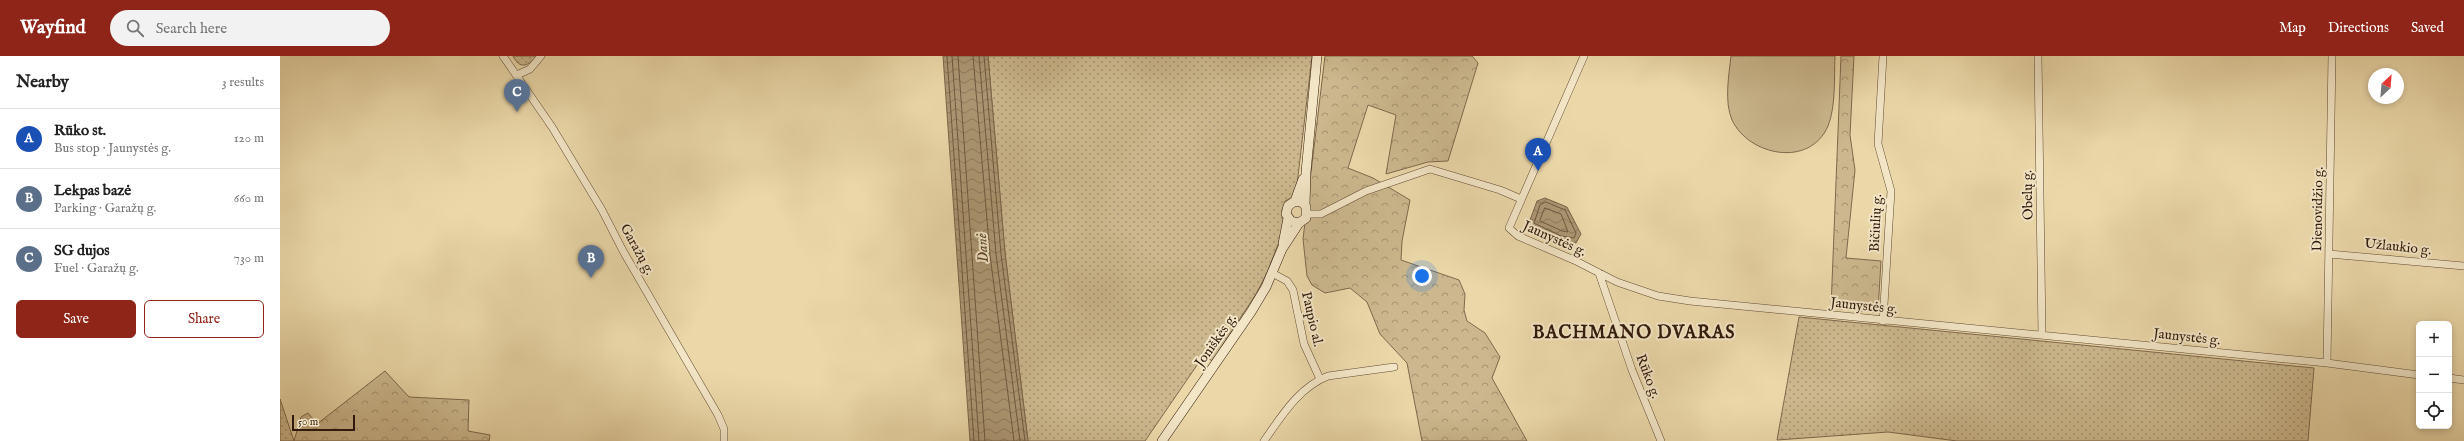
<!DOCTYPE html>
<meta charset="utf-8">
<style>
body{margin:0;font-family:"IM FELL English",serif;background:#f2f2f2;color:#222}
.controls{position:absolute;right:12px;bottom:12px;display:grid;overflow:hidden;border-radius:6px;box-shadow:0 2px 6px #0003}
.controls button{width:36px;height:36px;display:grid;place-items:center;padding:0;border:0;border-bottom:1px solid #e0e0e0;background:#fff;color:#222;font:20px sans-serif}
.compass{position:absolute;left:2088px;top:12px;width:36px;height:36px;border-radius:50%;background:#fff;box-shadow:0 2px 6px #0003;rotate:26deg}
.scale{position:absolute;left:12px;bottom:10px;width:63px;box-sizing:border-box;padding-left:4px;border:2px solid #321a0c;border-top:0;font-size:11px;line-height:14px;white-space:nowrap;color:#321a0c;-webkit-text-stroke:3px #f2e6c7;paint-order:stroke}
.you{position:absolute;left:1142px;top:220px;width:14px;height:14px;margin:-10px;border:3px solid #fff;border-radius:50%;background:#1a73e8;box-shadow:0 0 0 6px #1a73e833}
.badge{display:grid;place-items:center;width:26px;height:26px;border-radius:50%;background:#8f2418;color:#fff;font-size:13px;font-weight:700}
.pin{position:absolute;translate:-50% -33px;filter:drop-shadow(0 1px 2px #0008)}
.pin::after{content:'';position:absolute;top:21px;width:14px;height:12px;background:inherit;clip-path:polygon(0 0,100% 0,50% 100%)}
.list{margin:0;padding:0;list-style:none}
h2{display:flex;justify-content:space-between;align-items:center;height:52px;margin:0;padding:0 16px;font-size:17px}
h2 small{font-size:13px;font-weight:400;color:#767676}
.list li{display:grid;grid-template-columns:26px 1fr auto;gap:12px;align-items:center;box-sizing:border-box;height:60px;padding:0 16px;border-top:1px solid #e0e0e0}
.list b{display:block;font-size:15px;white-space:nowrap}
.list p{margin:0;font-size:13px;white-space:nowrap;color:#767676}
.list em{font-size:13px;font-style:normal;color:#767676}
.actions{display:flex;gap:8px;padding:12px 16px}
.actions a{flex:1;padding:9px 0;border:1px solid #8f2418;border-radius:6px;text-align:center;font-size:14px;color:#8f2418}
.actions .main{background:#8f2418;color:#fff}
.icon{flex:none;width:22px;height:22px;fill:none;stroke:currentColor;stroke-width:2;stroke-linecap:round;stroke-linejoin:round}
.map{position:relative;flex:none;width:2184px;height:385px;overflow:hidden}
header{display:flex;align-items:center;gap:24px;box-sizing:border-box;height:56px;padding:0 20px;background:#8f2418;color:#fff}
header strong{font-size:19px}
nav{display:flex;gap:22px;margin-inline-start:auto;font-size:14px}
.search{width:280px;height:36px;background:#f2f2f2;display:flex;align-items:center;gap:10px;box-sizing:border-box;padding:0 14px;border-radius:22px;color:#767676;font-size:15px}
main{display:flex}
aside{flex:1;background:#fff}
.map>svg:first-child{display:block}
.green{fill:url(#green-dots);stroke:#7f694d}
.forest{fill:url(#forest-crowns);stroke:#7f694d}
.pitch{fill:#ccb88e;stroke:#7f694d}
.water{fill:url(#water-waves);stroke:#7b654a}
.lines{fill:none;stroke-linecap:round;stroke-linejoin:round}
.shore{stroke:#6f5840;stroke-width:1}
.minor-casing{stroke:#604a33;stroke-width:8}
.secondary-casing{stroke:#321a0c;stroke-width:10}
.minor{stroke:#f2e6c7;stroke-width:7}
.secondary{stroke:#f2e6c7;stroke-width:9}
.labels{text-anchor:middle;stroke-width:4;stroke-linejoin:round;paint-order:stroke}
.street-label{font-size:14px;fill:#321a0c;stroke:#f2e6c7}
.water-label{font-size:15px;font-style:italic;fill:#5d4630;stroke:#f2e6c7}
.district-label{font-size:18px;font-weight:bold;letter-spacing:1px;fill:#321a0c;stroke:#f2e6c7}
</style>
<header>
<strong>Wayfind</strong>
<div class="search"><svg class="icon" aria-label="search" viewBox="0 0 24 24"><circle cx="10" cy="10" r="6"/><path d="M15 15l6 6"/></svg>Search here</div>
<nav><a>Map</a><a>Directions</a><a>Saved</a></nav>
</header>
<main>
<aside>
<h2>Nearby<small>3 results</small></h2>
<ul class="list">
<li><span class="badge" style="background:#1a4fb4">A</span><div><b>Rūko st.</b><p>Bus stop · Jaunystės g.</p></div><em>120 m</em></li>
<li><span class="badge" style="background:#5c6f8a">B</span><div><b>Lekpas bazė</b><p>Parking · Garažų g.</p></div><em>660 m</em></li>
<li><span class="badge" style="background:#5c6f8a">C</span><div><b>SG dujos</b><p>Fuel · Garažų g.</p></div><em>730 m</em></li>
</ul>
<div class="actions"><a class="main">Save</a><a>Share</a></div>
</aside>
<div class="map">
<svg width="2184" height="385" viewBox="0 0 2184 385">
<defs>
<pattern id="green-dots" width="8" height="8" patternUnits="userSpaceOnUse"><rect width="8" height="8" fill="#ccb88e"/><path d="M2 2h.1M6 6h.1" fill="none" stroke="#a69572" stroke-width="1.8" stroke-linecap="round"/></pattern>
<pattern id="forest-crowns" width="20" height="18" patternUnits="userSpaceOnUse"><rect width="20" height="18" fill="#ccb88e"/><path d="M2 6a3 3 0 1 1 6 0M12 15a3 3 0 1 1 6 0" fill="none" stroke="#a69572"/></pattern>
<pattern id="water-waves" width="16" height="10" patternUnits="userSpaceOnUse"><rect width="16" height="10" fill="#ac9774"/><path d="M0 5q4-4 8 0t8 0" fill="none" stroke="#8d7a5e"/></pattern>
</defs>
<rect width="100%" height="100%" fill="#ebd8a9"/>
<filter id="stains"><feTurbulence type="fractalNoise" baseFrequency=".005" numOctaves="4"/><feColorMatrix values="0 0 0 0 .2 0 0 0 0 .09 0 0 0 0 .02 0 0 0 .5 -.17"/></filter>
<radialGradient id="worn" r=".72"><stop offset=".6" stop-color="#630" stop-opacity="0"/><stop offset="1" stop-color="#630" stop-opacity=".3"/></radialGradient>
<path class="green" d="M 233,0 L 257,0 C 248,10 240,14 233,0 Z
M 708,0 L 1032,0 L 1017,129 L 1013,141 L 1005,145 L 1003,160 L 1005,167 L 1002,178 L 987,217 L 976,238 L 932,305 L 924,299 L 865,385 L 748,385 L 725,197 Z
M 1519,261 L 2034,312 L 2028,385 L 1677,385 L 1608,376 L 1497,384 Z
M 0,343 L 14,385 L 0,385 Z"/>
<path class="forest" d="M 1045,0 L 1192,0 L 1198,7 L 1168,105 L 1148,106 L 1106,118 L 1116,59 L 1088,49 L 1068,112 L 1093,122 L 1130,144 L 1122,185 L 1121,204 L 1179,224 L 1185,238 L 1184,254 L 1187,265 L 1205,277 L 1220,301 L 1212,322 L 1247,385 L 1142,385 L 1127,307 L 1100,278 L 1087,246 L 1070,232 L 1045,237 L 1032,229 L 1027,220 L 1023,183 Z
M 1561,0 L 1574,0 L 1570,79 L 1575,114 L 1566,202 L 1601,205 L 1598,255 L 1594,256 L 1551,252 Z
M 105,315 L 129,341 L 189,344 L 188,375 L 210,379 L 209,385 L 14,385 L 21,361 L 28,357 L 37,368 Z"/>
<path class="pitch" d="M 1451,0 L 1555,0 C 1554,22 1556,50 1548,70 C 1530,112 1469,100 1452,64 C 1444,45 1449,19 1451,0 Z"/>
<path class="water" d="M 663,0 L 708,0 L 725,197 L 748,385 L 690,385 Z
M 1265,142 L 1287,151 L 1301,178 L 1296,187 L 1280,184 L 1250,170 L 1250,164 L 1257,145 Z"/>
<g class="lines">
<path class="shore" d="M 667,0 L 694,385
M 672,0 L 699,385
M 678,0 L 705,385
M 693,0 L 710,199 L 734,385
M 699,0 L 716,198 L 740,385
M 704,0 L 721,198 L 745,385
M 1266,146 L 1285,154 L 1296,177 L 1294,182 L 1281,180 L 1254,167 L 1260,149 Z
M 1265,152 L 1281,158 L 1288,176 L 1282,175 L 1260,165 Z"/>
<defs>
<path id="minor" d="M 223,0 L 272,71 L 322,154 L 343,195 L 438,359 L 444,373 L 444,385
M 1304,0 L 1229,172 L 1238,180 L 1294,204 L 1337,226 L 1378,240 L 1410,245 L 2047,307 L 2139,319
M 1758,0 L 1762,279
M 237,19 L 250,13 L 261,0
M 1027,158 L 1041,158 L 1086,135 L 1150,113 L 1220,134 L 1241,143
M 2049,198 L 2184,210
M 992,217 L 1007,225 L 1013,234 L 1024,288 L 1040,323
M 1319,217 L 1352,314 L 1381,385
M 1603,265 L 1611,135 L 1598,88 L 1603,0
M 2047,307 L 2052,0
M 2169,322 L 2184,324
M 984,385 C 1001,361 1019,331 1048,320 L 1114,311"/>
<path id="secondary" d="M 1015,145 L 1023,123
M 1025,149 L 1026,116 L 1037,0
M 1003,188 L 1008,162
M 882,385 L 971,256 L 986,231 L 1002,193 L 1019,167 L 1026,162 L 1026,151 L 1023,147 L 1015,145 L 1008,150 L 1006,158 L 1011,165 L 1019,167"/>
</defs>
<use href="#minor" class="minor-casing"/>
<use href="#secondary" class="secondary-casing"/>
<use href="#minor" class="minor"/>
<use href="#secondary" class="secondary"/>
</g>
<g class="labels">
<g class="street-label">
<text transform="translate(1747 139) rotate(-91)" y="5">Obelų g.</text>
<text transform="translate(2037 153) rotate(-89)" y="5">Dienovidžio g.</text>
<text transform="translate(1595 167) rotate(-87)" y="5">Bičiulių g.</text>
<text transform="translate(1275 182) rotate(24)" y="5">Jaunystės g.</text>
<text transform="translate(2118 190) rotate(6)" y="5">Užlaukio g.</text>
<text transform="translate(358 193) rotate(61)" y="5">Garažų g.</text>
<text transform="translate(1584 249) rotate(6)" y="5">Jaunystės g.</text>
<text transform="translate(1033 263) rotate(77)" y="5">Paupio al.</text>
<text transform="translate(1907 280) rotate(6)" y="5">Jaunystės g.</text>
<text transform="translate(935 284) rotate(-55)" y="5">Joniškės g.</text>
<text transform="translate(1369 320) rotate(69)" y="5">Rūko g.</text>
</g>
<g class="water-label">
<text transform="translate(702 192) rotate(-94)" y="5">Danė</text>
</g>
<g class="district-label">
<text x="1354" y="282">BACHMANO DVARAS</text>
</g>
</g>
<rect width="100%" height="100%" filter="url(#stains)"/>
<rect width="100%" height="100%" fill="url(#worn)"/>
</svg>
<div class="controls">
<button>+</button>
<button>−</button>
<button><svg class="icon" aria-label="locate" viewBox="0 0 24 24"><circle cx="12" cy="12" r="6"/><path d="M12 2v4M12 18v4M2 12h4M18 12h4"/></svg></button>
</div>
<svg class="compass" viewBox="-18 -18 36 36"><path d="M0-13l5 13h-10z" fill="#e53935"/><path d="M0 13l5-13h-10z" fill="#767676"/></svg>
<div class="scale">50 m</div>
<div class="you"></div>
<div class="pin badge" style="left:1258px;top:115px;background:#1a4fb4">A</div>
<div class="pin badge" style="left:311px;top:222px;background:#5c6f8a">B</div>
<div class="pin badge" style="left:237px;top:56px;background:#5c6f8a">C</div>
</div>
</main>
